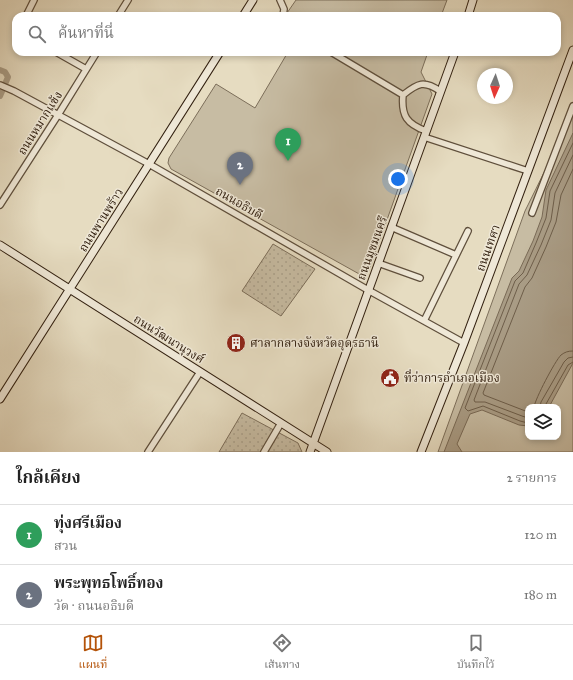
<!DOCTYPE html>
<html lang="th">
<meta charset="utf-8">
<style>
body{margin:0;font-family:"IM FELL Great Primer","Noto Serif Thai",serif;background:#f6f6f6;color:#222}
.controls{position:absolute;right:12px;bottom:12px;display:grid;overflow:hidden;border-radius:8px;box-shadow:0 2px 6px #0003}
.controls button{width:36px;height:36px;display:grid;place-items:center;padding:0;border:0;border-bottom:1px solid #e0e0e0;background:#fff;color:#222;font:20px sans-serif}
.compass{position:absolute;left:477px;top:68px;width:36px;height:36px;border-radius:50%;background:#fff;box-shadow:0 2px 6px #0003;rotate:183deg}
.you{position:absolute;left:398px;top:179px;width:14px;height:14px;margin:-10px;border:3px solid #fff;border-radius:50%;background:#1a73e8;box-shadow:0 0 0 6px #1a73e833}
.badge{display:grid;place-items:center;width:26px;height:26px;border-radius:50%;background:#b45309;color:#fff;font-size:13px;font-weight:700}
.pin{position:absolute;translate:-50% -33px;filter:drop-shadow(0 1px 2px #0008)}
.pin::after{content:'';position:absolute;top:21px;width:14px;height:12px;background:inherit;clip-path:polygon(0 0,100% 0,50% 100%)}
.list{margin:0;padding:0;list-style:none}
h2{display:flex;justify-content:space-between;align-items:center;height:52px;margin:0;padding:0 16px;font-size:17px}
h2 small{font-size:13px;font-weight:400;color:#767676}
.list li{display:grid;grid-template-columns:26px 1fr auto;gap:12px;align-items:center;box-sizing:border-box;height:60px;padding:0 16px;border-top:1px solid #e0e0e0}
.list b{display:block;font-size:15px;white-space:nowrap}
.list p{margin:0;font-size:13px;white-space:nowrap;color:#767676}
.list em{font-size:13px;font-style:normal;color:#767676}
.icon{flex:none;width:22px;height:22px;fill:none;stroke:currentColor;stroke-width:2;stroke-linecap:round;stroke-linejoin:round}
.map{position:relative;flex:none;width:573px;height:452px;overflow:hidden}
.search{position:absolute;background:#fff;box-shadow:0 2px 6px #0003;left:12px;right:12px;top:12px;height:44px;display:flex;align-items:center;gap:10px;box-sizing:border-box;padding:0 14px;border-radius:12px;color:#767676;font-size:15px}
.sheet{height:172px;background:#fff}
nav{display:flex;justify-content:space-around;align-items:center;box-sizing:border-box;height:56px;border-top:1px solid #e0e0e0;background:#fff;font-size:11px;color:#767676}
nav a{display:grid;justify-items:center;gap:2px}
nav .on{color:#b45309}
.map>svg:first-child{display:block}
.grass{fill:url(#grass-dots);stroke:#7c6e5a}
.park{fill:#c7bca3;stroke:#7c6e5a;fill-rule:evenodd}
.water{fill:#a99c85;stroke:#796a56}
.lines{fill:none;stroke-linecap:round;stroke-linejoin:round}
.shore{stroke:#6e5e4a;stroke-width:1}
.canal{stroke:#a99c85;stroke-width:6}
.street-casing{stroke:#5f4f3c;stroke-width:8}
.secondary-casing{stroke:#322010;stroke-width:9}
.street{stroke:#efe8d7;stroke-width:5.5}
.secondary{stroke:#efe8d7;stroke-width:7}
.labels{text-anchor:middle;stroke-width:3;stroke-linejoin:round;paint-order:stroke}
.street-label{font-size:12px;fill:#322010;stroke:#efe8d7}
.poi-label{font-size:12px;fill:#322010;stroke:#efe8d7;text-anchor:start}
</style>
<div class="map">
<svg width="573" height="452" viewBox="0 0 573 452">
<defs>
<pattern id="grass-dots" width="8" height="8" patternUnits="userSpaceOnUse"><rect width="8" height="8" fill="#c7bca3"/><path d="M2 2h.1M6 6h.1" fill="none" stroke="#aba18b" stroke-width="1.8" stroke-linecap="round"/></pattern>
</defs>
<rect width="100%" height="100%" fill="#e6dcc1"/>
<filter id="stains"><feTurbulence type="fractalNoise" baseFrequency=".005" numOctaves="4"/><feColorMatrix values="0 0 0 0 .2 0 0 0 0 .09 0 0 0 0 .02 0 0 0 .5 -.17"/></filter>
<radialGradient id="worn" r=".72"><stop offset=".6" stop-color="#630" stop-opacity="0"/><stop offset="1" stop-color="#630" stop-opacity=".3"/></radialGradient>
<path class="grass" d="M 273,244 L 315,269 L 281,316 L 242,291 Z
M 242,413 L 298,443 L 302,452 L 219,452 Z"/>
<path class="park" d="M 296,0 L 447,0 L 441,16 L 287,16 L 287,13 Z
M 288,52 L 428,52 L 421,72 L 432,94 L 369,270 L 366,274 L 361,275 L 171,169 L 168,163 L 169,158 L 216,84 L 255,108 Z
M 573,114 L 573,452 L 438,452 L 525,211 ZM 528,407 L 558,407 L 558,437 L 528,437 Z"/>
<path class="water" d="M 573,133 L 573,363 L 549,407 L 528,407 L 528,426 L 519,425 L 482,410 L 470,414 L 457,444 L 462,452 L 444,452 L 512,278 L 519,271 L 533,241 L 542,217 L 546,190 Z"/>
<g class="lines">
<path class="shore" d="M 534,407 C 535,399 555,361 561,355 C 565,352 568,351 573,351
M 540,407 L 541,402 L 564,362 L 568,358 L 573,357
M 545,407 L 546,404 L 568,365 L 573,362
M 528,412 L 484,395 L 483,393 L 525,287 L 532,278 L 546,247 L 556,222 L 561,195 L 573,169
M 528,418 L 522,416 L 485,402 L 475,402 L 474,400 L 519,284 L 527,275 L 541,245 L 551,220 L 555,193 L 573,155
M 528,423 L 520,421 L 483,406 L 468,411 L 465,408 L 515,281 L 523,273 L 536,243 L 546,218 L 550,191 L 573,143"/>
<path class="canal" d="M 0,70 L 5,72 L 8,77 L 0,96"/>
<defs>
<path id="street" d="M 280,0 L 284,9 L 283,16
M 26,16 L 34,0
M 118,16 L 128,0
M 56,52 L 86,69
M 331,52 L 403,95 C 401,116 407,124 426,131
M 0,85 L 14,91 L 149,164 L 368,290 L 464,343
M 403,95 C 418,83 424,80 440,91
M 424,137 L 528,171
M 0,205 L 58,115 L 97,52
M 532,213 L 573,106
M 391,227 L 456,255
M 378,263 L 420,278
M 424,321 L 468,231
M 148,452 L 200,372
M 264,452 L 281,423"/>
<path id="secondary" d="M 243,16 L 253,0
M 468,16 L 473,0
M 0,245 L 327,452
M 0,399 L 220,52
M 310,452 L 455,52
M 421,452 L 464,343 L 573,50"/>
</defs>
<use href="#street" class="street-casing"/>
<use href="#secondary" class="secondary-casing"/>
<use href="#street" class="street"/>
<use href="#secondary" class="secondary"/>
</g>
<defs>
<symbol id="building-disc" viewBox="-11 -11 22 22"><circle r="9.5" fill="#8f2418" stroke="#efe8d7"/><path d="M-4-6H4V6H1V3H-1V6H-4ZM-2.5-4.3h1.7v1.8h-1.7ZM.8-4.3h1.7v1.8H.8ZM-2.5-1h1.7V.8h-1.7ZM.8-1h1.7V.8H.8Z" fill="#fff"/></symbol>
<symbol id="civic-disc" viewBox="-11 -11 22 22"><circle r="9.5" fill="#8f2418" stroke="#efe8d7"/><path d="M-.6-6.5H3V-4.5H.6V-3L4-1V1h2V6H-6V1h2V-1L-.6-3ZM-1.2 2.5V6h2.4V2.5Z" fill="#fff"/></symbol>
</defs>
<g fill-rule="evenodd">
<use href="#building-disc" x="225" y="332" width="22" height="22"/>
<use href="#civic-disc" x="379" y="367" width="22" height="22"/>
</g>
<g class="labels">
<g class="street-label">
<text transform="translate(40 123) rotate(-58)" y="4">ถนนหมากแข้ง</text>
<text transform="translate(239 203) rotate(30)" y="4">ถนนอธิบดี</text>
<text transform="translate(101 220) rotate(-58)" y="4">ถนนพานพร้าว</text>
<text transform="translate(372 248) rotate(-70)" y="4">ถนนมุขมนครี</text>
<text transform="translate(488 248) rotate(-70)" y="4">ถนนเทศา</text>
<text transform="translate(169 339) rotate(32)" y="4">ถนนวัฒนานุวงศ์</text>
</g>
<g class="poi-label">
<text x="250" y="347">ศาลากลางจังหวัดอุดรธานี</text>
<text x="404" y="382">ที่ว่าการอำเภอเมือง</text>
</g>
</g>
<rect width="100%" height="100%" filter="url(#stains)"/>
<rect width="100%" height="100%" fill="url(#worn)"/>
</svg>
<div class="controls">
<button><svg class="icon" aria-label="layers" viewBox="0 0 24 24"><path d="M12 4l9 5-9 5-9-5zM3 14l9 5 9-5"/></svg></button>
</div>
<svg class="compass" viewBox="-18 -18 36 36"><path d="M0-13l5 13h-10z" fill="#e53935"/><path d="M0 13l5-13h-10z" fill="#767676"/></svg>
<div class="you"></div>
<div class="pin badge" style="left:288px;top:161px;background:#2e9e5b">1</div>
<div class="pin badge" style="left:240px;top:185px;background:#6b7280">2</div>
<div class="search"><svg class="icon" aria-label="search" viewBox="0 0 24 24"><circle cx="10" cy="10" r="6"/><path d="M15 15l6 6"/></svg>ค้นหาที่นี่</div>
</div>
<section class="sheet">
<h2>ใกล้เคียง<small>2 รายการ</small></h2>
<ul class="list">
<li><span class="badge" style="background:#2e9e5b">1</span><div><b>ทุ่งศรีเมือง</b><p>สวน</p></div><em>120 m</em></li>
<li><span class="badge" style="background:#6b7280">2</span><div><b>พระพุทธโพธิ์ทอง</b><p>วัด · ถนนอธิบดี</p></div><em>180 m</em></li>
</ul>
</section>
<nav>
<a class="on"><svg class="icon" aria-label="map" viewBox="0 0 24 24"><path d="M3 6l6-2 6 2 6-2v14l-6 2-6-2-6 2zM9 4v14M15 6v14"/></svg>แผนที่</a>
<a><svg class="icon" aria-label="directions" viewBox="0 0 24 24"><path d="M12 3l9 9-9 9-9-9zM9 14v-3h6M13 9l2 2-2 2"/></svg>เส้นทาง</a>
<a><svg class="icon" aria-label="saved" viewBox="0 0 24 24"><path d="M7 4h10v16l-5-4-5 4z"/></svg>บันทึกไว้</a>
</nav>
